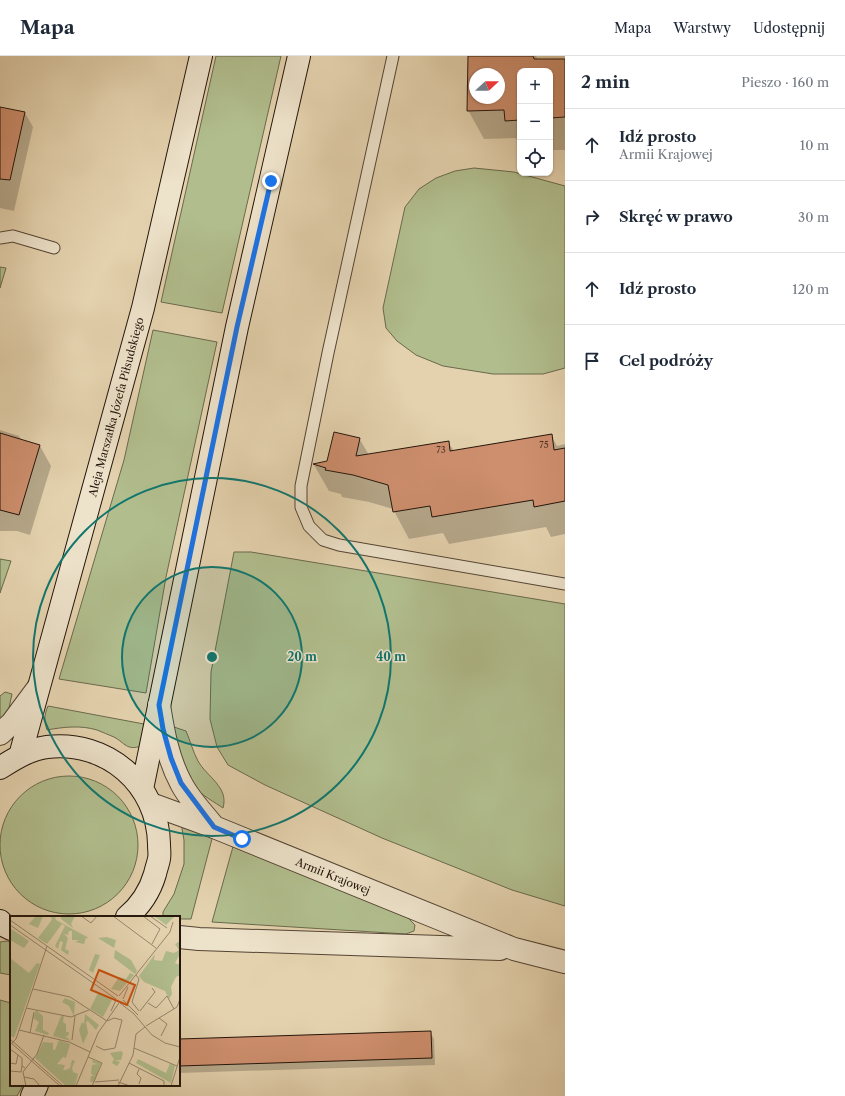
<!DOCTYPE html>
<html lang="pl">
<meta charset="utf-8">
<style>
body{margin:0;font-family:"Libre Caslon Text",serif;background:#f2f2f3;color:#1f2937}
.controls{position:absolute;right:12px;top:12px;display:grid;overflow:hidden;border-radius:8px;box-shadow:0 1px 3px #0004}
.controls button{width:36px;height:36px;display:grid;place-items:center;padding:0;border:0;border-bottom:1px solid #e0e1e3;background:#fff;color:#1f2937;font:20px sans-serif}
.compass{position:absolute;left:469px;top:12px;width:36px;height:36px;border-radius:50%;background:#fff;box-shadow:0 1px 3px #0004;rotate:68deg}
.stop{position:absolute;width:12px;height:12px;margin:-9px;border:3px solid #1a73e8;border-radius:50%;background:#fff}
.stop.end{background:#1a73e8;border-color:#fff;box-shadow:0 1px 4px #0008}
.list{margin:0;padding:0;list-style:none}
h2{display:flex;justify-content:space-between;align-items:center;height:52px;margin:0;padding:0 16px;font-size:17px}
h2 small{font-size:13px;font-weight:400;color:#747a83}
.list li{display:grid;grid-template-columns:26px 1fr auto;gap:12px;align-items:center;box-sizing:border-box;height:72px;padding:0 16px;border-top:1px solid #e0e1e3}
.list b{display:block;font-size:15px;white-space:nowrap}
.list p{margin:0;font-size:13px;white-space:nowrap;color:#747a83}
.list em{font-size:13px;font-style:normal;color:#747a83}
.icon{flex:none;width:22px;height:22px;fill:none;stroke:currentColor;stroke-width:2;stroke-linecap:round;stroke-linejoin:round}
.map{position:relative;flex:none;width:565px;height:1040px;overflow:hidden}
header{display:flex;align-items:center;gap:24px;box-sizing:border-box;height:56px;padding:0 20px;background:#fff;border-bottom:1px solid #e0e1e3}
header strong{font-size:19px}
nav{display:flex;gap:22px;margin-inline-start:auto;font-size:14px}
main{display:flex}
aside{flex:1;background:#fff}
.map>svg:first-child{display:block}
.green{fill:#b1bd8d;stroke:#6a694c}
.shadow{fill:#0003;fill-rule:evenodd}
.building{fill:#ce8f6e;stroke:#24150b;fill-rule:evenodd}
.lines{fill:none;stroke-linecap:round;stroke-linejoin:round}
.service-casing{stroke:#544434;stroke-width:13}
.tertiary-casing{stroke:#544434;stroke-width:24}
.secondary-casing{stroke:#24150b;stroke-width:24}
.service{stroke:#ede2ca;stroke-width:11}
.tertiary{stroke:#ede2ca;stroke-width:22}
.secondary{stroke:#ede2ca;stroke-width:22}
.route{stroke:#1a73e8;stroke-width:5}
.ring{fill:none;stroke:#0f766e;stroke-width:2}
.labels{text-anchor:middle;stroke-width:3;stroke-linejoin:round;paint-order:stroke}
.number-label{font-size:9px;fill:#4e3424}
.street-label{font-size:11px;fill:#24150b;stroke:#ede2ca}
.inset-road{fill:none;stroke:#97866d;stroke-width:1}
.view{fill:#cb4f0c;fill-opacity:0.15;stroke:#cb4f0c;stroke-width:2}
.inset-edge{fill:none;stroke:#24150b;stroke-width:2}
.centre{fill:#0f766e;stroke:#ede2ca;stroke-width:2}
.ring-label{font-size:12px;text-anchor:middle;font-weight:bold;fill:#0f766e;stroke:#ede2ca;stroke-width:3;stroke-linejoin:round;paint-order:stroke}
</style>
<header>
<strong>Mapa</strong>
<nav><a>Mapa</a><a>Warstwy</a><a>Udostępnij</a></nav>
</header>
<main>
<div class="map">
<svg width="565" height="1040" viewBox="0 0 565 1040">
<rect width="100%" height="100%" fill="#e4d2ae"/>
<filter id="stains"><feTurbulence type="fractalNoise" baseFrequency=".005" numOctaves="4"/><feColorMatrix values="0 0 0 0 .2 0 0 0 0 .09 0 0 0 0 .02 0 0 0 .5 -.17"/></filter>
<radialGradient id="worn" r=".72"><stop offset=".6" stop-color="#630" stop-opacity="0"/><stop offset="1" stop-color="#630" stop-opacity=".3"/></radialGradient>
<path class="green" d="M 216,0 L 281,0 L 222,257 L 161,246 Z
M 474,112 L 514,116 L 565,130 L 565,312 L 543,318 L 493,318 L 443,310 L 416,299 L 397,285 L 386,272 L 383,252 L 405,151 L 419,133 L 436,122 L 455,115 Z
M 0,211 L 6,212 L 0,232 Z
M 153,274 L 217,286 L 166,521 L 146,637 L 59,623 L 124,404 Z
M 234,496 L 251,496 L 565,548 L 565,850 L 512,834 L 382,782 L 265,729 L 228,709 L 217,691 L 210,663 L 211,616 Z
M 0,503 L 11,505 L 0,537 Z
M 5,636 L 12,638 L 9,652 L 0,665 L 0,640 Z
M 48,650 L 144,668 L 141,690 C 127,695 125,687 114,681 C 109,679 102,676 97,674 C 81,669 63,671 47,674 C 44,665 44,659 48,650 Z
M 174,671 L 186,675 C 190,684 193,696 198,705 C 207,721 229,731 223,752 C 216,747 201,739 196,732 C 184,717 174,690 174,671 Z
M0 789a69 69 0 1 1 138 0a69 69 0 1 1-138 0Z
M 183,769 L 213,779 L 191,863 L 179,863 L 179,861 L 164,861 L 163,860 L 163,856 L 174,838 L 184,808 L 184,784 L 182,773 Z
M 234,787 L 408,862 L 415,869 L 414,875 L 406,878 L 212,866 Z
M 7,885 L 11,887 L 11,919 L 0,917 L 0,886 Z
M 0,944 L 11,947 L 11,1029 L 23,1029 L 17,1040 L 0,1040 Z"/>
<path class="shadow" d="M 469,0 L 536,0 L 538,4 L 565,4 L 565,94 L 550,94 L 550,15 L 520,15 L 520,90 L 516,82 L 484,83 L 468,54 ZM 475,18 L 499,18 L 499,42 L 475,42 Z
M 25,57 L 33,71 L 14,155 L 0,152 L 0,66 Z
M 0,374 L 19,380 L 22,385 L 40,390 L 51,410 L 30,479 L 17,475 L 0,475 Z
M 551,379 L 557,390 L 565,388 L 565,478 L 551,481 L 546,471 L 449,488 L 443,477 L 409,483 L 393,453 L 369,446 L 342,441 L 341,438 L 329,435 L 314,409 L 328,406 L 359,382 L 369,399 L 448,386 L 454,395 Z
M 430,976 L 434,983 L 435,1009 L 179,1017 L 179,984 Z"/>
<path class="building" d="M 468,0 L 533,0 L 534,3 L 565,3 L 565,61 L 550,62 L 550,15 L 520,15 L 520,64 L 505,65 L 504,54 L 467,55 ZM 475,18 L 499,18 L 499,42 L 475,42 Z
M 0,51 L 25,56 L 10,124 L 0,123 Z
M 334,376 L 360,382 L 356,400 L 449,385 L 450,395 L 552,378 L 554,394 L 565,392 L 565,445 L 534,451 L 533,444 L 432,461 L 430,450 L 393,456 L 388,429 L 353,419 L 325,414 L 326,412 L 313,408 L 327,405 Z
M 0,377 L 40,389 L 19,459 L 0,454 Z
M 431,975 L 432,1002 L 179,1010 L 179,983 Z"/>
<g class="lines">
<defs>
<path id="service" d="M 393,0 L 328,297 L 301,430 L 301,451 L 309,470 L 323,484 L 339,489 L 565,528
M 0,182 L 13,180 L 54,192"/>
<path id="tertiary" d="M 159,649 C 163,675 168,703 181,727 C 189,743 203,757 214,771
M 0,678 L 12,667 L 38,632
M 151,748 L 214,771 L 514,893 L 565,906
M 179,881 L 199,883 L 500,893"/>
<path id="secondary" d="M 20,700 L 143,252 L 201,0
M 0,712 C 14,703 30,693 47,691 C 107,684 158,728 159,788 C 159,793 160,799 159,803 C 158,808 156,813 155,818 C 150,835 140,850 127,861
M 142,733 L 237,271 L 299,0
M 0,865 L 5,870 L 11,873
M 32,1040 L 37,1029"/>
</defs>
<use href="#service" class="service-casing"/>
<use href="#tertiary" class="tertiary-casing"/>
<use href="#secondary" class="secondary-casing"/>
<use href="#service" class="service"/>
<use href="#tertiary" class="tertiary"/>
<use href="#secondary" class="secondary"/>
</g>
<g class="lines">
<path class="route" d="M 242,783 L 214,771 L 181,727 L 171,702 L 163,673 L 159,649 L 237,271 L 271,125"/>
</g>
<circle cx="212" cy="601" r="90" fill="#0f766e" fill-opacity=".12"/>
<g class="ring">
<circle cx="212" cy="601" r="90"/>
<circle cx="212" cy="601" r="179"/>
</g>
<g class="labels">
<g class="number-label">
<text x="544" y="392">75</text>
<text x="441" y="397">73</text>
</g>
<g class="street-label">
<text transform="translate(116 351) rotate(-75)" y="4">Aleja Marszałka Józefa Piłsudskiego</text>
<text transform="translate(333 820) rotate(22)" y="4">Armii Krajowej</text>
</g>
</g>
<g transform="translate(10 860)">
<rect width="170" height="170" fill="#e4d2ae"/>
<path d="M 33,0 L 28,12 L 19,8 L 25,1 ZM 38,0 L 45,0 L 46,4 L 79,22 L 76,22 L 74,28 L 65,26 L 69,24 L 62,24 L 62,15 L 59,15 L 58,19 L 54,18 L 58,22 L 55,33 L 59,35 L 58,39 L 51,34 L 53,26 L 50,25 L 48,33 L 45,30 L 55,10 L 52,8 L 37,28 L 28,22 L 41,5 L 42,2 ZM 51,0 L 65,0 L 61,8 L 63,12 L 51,3 ZM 144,0 L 165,0 L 156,9 ZM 0,12 L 19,25 L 14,32 L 0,24 ZM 97,21 L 106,24 L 104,32 L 88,22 ZM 170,25 L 170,38 L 165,47 L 170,49 L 170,59 L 166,61 L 161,71 L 162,78 L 159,83 L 155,75 L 134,66 L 129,60 L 145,38 L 144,44 L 152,45 L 156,35 L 164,37 L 169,34 L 165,28 ZM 105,34 L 121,44 L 127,55 L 125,58 L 104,42 ZM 85,38 L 90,39 L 83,57 L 79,54 ZM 0,42 L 19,57 L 27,47 L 30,48 L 4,122 L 0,119 ZM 120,57 L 124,59 L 110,75 L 101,73 L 109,61 L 116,63 ZM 88,77 L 102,84 L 93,101 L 80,93 ZM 55,82 L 65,86 L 64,100 L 59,90 L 52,86 ZM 26,94 L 33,100 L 33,114 L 39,117 L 38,119 L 25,115 L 29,106 L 23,102 ZM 75,98 L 89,109 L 86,114 L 78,105 L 76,106 L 78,117 L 73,128 L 69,114 L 72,106 L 74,108 ZM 51,100 L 54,100 L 53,106 L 51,105 L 56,108 L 56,116 L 59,116 L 58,120 L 55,120 L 61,125 L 43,120 ZM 49,124 L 60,128 L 56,142 L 53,141 L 47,148 L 55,149 L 53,154 L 56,154 L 60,152 L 62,144 L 65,145 L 62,152 L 63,156 L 68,158 L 65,170 L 56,170 L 25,142 L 33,126 L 43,127 L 43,134 L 45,134 ZM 111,135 L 113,137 L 111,144 L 105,144 L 110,146 L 107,150 L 102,147 L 104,143 L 100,137 ZM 128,143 L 156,157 L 160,147 L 165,150 L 161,167 L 126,147 ZM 82,144 L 91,147 L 84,166 L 80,166 L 81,160 L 84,159 L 81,158 L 82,149 L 88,148 L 83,147 Z" fill="#b1bd8d"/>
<path class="inset-road" d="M 71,0 L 81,7 L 87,0M 103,0 L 146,32M 133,0 L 150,13 L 142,28M 140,0 L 157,12M 0,4 L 108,80M 0,9 L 106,83M 126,59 L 129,63 L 122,86 L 129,95M 23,73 L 60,81 L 97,105 L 104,102 L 112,104 L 105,132 L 94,134 L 86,130M 109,80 L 160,16 L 163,6M 113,83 L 118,71M 113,84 L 128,99M 110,87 L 124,98 L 142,119 L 155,127 L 170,131M 138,87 L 146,92 L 157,80 L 164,93M 16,92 L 61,101 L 79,94M 101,95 L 106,84M 130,95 L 145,76 L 142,72M 149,102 L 157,108 L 151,120M 136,110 L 167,91 L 170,83M 9,114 L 59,126 L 80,136M 20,117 L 24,96M 0,123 L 53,170M 62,124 L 65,100M 0,126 L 50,170M 2,127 L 6,123 L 37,30M 124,132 L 167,150M 0,133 L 12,142 L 12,150 L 15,152M 78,141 L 92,147 L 82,170M 0,147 L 6,148 L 8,139M 119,147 L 154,165 L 154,170M 129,153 L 127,158 L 131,162 L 129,168M 0,155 L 11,156 L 12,150M 14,161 L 24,163 L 30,170M 85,166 L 109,164M 108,166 L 120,170M 16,170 L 13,156 L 27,138 L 34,119M 66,170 L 88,117 L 109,87M 108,170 L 123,139 L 126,118 L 135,111M 161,170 L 170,141"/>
<path class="view" d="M 89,54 L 125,69 L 117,89 L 81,74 Z"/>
<rect width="170" height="170" class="inset-edge"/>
</g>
<circle cx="212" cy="601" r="6" class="centre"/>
<g class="ring-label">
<text x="302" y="605">20 m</text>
<text x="391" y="605">40 m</text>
</g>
<rect width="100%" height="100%" filter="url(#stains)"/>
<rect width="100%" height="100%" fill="url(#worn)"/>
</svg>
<div class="controls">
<button>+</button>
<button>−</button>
<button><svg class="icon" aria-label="locate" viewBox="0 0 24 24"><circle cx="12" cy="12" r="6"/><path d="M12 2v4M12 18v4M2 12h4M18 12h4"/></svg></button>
</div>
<svg class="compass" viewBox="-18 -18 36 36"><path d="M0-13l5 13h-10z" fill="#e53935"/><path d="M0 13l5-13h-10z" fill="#747a83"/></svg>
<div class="stop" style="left:242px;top:783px"></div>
<div class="stop end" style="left:271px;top:125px"></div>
</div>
<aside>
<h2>2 min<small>Pieszo · 160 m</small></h2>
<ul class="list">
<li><svg class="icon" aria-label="ahead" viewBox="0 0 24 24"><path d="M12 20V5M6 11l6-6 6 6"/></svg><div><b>Idź prosto</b><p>Armii Krajowej</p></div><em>10 m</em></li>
<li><svg class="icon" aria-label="right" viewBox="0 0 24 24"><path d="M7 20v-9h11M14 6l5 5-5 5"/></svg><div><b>Skręć w prawo</b></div><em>30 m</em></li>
<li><svg class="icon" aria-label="ahead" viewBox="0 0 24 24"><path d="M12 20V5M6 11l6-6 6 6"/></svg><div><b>Idź prosto</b></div><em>120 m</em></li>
<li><svg class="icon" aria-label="arrive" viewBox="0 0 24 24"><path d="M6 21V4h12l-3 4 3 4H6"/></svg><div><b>Cel podróży</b></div></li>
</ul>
</aside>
</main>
